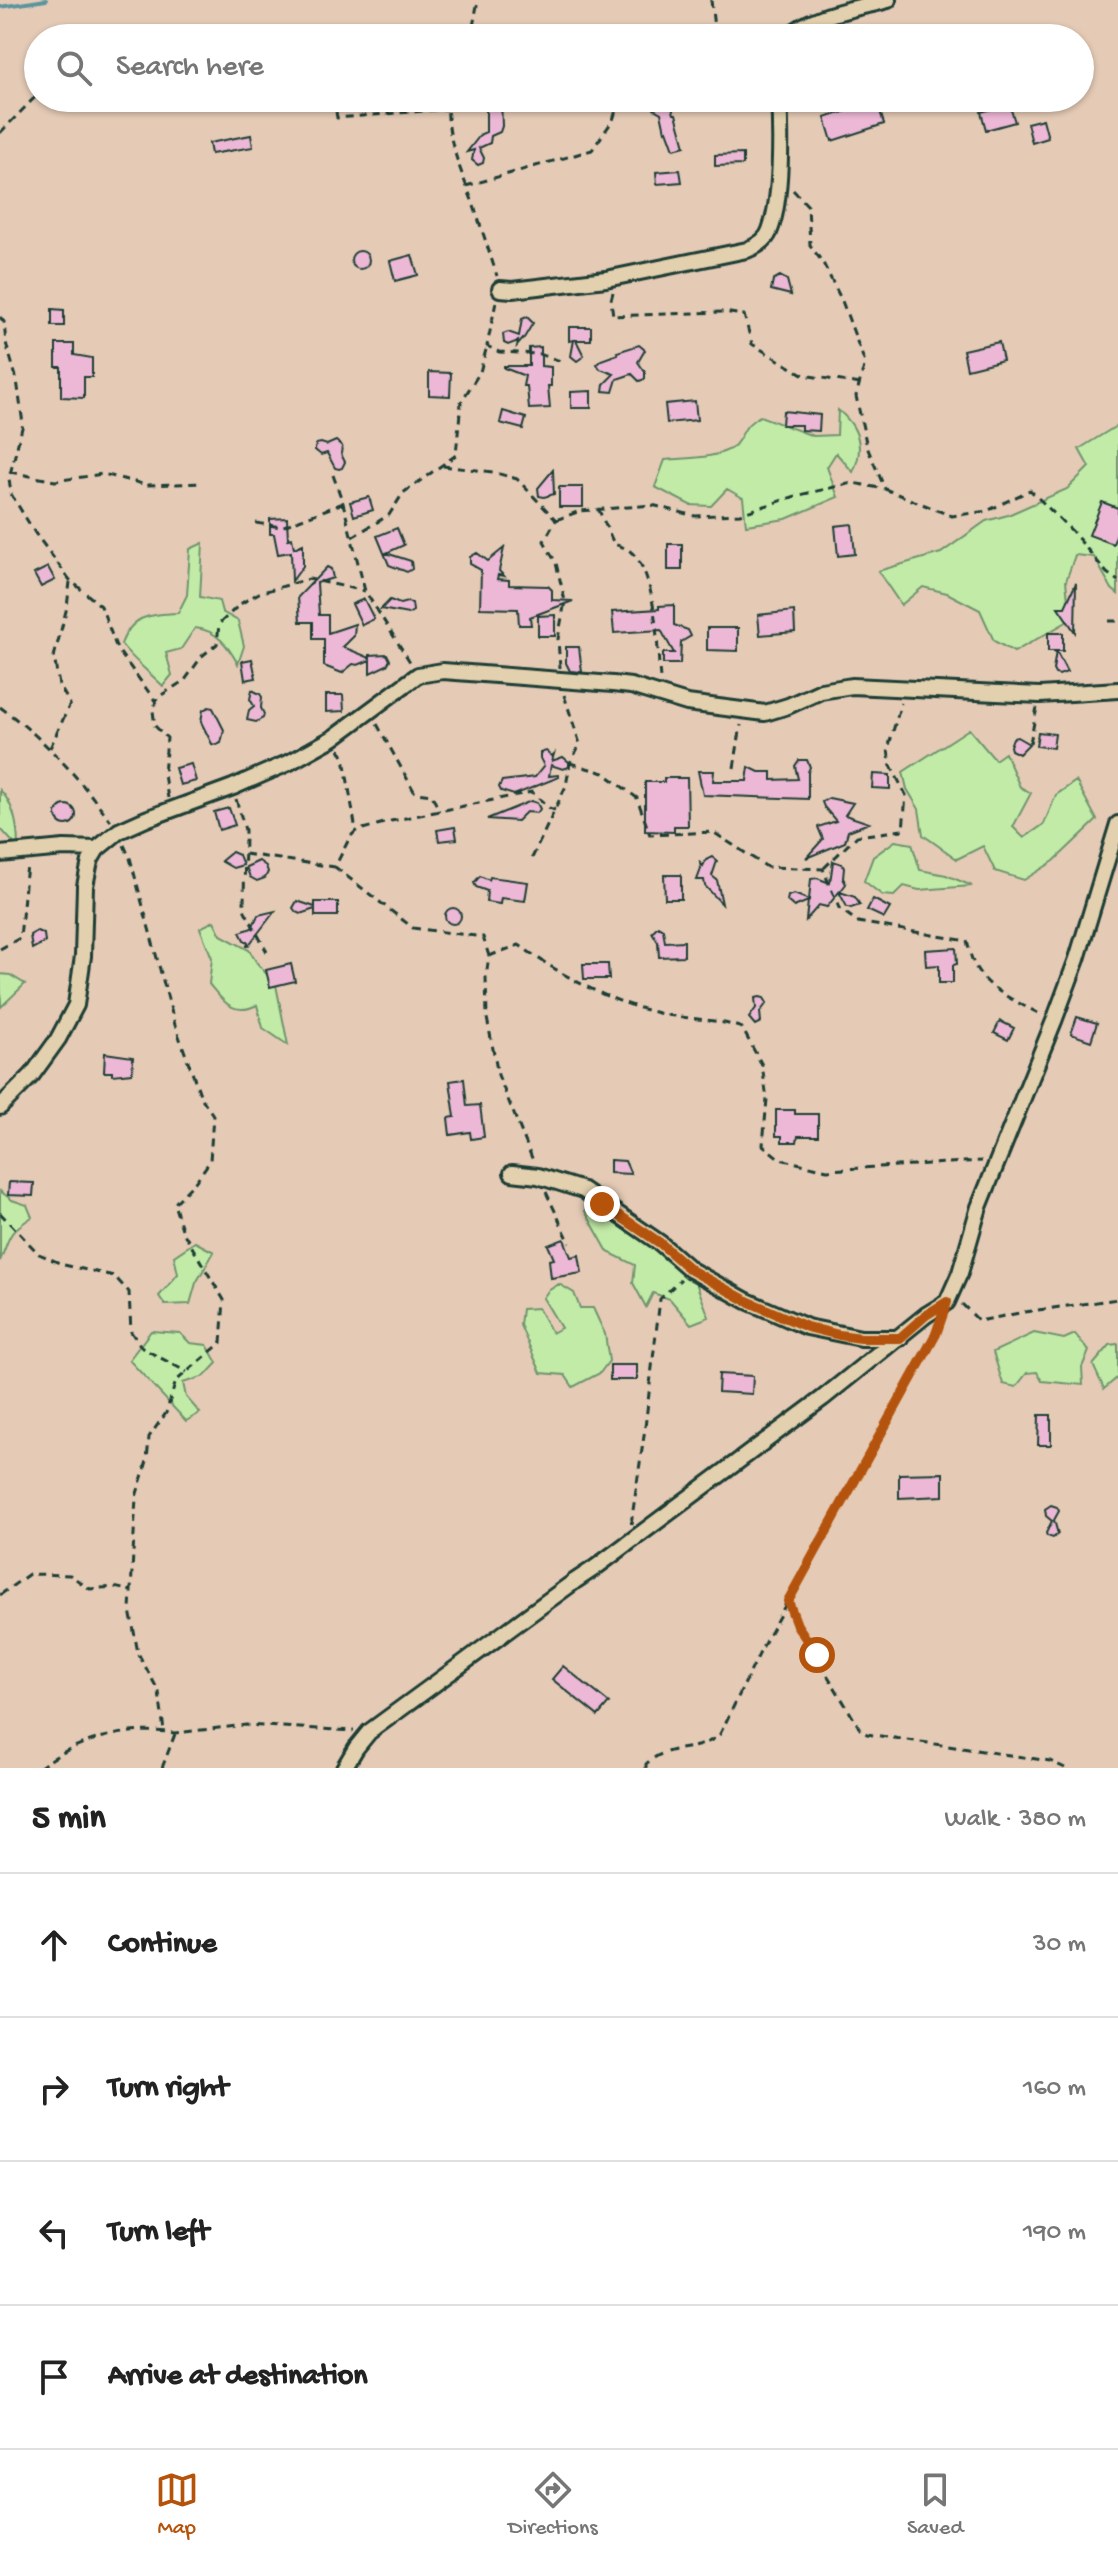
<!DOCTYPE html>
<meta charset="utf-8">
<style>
body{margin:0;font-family:"Gochi Hand",sans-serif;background:#f6f6f6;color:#222}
.stop{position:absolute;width:24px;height:24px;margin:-18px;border:6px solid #b45309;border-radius:50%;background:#fff}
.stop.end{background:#b45309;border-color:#fff;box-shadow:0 2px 8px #0008}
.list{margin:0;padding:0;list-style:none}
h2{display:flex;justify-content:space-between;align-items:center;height:104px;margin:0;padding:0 32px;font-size:34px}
h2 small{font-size:26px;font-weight:400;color:#767676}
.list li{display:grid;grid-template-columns:52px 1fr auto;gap:24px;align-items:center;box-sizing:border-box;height:144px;padding:0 32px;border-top:2px solid #e0e0e0}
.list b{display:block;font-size:30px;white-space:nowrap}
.list em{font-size:26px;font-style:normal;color:#767676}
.icon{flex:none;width:44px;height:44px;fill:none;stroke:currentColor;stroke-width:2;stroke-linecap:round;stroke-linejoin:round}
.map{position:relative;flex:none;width:1118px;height:1768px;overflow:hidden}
.search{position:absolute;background:#fff;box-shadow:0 2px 6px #0004;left:24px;right:24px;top:24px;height:88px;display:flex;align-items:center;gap:20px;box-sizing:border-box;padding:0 28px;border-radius:44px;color:#767676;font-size:30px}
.sheet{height:680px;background:#fff}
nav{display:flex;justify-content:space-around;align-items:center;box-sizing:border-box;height:112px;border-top:2px solid #e0e0e0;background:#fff;font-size:22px;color:#767676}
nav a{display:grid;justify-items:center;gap:4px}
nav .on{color:#b45309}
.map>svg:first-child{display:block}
.green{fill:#c2eba7;stroke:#70946e;stroke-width:2}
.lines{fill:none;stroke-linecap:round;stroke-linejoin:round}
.stream{stroke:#5c949e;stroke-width:4}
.building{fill:#ecb8d5;stroke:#1f3d34;stroke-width:2}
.street-casing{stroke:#1f3d34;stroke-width:20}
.path{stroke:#1f3d34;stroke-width:3;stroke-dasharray:8 6;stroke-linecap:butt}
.street{stroke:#e3d0ae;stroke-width:14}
.route{stroke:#b45309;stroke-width:10}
</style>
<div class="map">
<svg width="1118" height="1768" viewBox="0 0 1118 1768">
<rect width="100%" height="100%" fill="#e5cbb6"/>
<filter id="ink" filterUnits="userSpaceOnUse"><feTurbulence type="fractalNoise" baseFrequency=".0125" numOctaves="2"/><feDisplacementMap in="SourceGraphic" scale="16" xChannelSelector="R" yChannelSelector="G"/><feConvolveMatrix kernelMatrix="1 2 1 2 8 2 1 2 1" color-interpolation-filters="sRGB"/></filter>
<g filter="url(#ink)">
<path class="green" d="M 838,410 C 859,427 865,447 853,472 L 836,453 L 827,467 L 838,497 L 786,519 L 746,525 L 743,498 L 727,489 L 711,506 L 690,505 L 655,487 L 665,460 C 683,458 722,459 735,445 C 746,432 741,427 760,416 L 813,436 L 837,435 Z
M 1118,425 L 1118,594 L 1112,589 L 1094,557 L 1075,555 L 1066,581 L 1070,620 L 1014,652 L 994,641 L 980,610 L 947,593 L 923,587 L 901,605 L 878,571 L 941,553 L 986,521 L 1008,515 L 1067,489 L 1089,467 L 1079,449 Z
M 203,543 L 200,597 L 219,601 L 222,612 L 238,621 L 244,646 L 238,664 C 228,646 217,630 195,628 L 181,649 L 166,653 L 172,675 L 163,686 C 149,672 133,660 121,644 C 133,614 149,615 178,613 L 187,595 L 190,549 Z
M 969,729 L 995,760 L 1005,753 L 1020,787 L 1031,793 L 1013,827 L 1024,838 L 1044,824 L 1056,795 L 1076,781 L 1097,820 L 1054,861 L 1024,880 L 995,871 L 983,846 L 957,859 L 923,835 L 919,809 L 907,789 L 903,772 Z
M 0,790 C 15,805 18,829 18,848 L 0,828 Z
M 895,841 L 912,844 L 920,870 L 946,875 L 972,886 L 919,890 L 904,886 L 894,896 L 882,895 L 864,881 L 873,857 Z
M 214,921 L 221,935 L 249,950 L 257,963 L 276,985 L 288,1045 L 263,1028 L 257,1005 C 233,1017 223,1001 209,984 L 212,958 L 200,928 Z
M 0,974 L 10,975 L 25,984 L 1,1007 Z
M 0,1191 L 12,1200 L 27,1205 L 32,1217 C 6,1234 11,1235 0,1261 Z
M 586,1201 L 644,1238 L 696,1283 L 709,1317 L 691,1324 L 670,1299 L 653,1293 L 646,1307 L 633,1283 L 635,1265 L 608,1252 L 585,1211 Z
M 195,1242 L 214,1252 L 196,1283 L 190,1304 L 165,1305 L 159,1296 L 178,1274 L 174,1256 Z
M 559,1284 L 574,1293 L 580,1308 L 593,1308 L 605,1334 L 609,1361 L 600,1373 L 573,1387 L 565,1375 L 541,1373 L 520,1325 L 522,1309 L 538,1308 L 552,1333 L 561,1328 L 543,1298 L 548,1291 Z
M 151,1331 L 180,1333 L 190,1343 L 207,1345 L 217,1363 L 205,1376 L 183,1383 L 186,1397 L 200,1413 L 186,1421 L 129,1360 Z
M 1034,1333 L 1064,1339 L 1075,1334 L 1089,1351 L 1082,1367 L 1083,1385 L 1042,1381 L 1037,1372 L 1027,1373 L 1016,1387 L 1003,1384 L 993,1352 Z
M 1118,1344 L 1118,1377 L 1104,1389 L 1093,1365 L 1110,1345 Z"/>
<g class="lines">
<path class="stream" d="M 0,7 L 46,0"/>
</g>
<path class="building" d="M 486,98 L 501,98 L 502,126 L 500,132 L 491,136 L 490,143 L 479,148 L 484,158 L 483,163 L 478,165 L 472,160 L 474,150 L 467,152 L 481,134 L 486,132 Z
M 656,98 L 669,98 L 674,114 L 676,114 L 685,146 L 674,149 L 667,130 L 665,131 L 661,113 L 654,109 Z
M 877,101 L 884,124 L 832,141 L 825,118 Z
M 1009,104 L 1015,122 L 986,130 L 981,112 Z
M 1043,119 L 1048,138 L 1032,143 L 1027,123 Z
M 251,135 L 253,147 L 211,154 L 209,143 Z
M 743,154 L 743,165 L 715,166 L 715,155 Z
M 680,170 L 682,182 L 657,184 L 656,172 Z
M351 260a9 9 0 1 1 18 0a9 9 0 1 1-18 0Z
M 412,255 L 418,275 L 395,281 L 390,261 Z
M 780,276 L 787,280 L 791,295 L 771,290 L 773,280 Z
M 52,309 L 64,310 L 64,326 L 52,326 Z
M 527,317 L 533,323 L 524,338 L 517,346 L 518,341 L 508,345 L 504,343 L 503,334 L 508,332 L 519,336 L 522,319 Z
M 569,327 L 591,327 L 591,340 L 576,340 L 584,356 L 577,361 L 571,356 L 574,340 L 569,341 Z
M 999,342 L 1003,360 L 967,369 L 963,350 Z
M 56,344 L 74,344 L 74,355 L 92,358 L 92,377 L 84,377 L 84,398 L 61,397 L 61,367 L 56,367 Z
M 639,345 L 645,350 L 638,362 L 645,372 L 645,379 L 639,381 L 632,374 L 617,379 L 613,392 L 603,391 L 604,384 L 614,374 L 600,369 L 597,364 L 601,360 L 618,354 L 617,352 Z
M 541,347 L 541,366 L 551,367 L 551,386 L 548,386 L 550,408 L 529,409 L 527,386 L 523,386 L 525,376 L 504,368 L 504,366 L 529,366 L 529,348 Z
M 429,372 L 451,373 L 450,396 L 429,395 Z
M 591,391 L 591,408 L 571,408 L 571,392 Z
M 695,401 L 697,420 L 667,423 L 665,404 Z
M 503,411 L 526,418 L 523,429 L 500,423 Z
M 783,411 L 820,415 L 819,431 L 801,430 L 801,425 L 782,425 Z
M 336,441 L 342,446 L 341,454 L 345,462 L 342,468 L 339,469 L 335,468 L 327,453 L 321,455 L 315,450 L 316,444 L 321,443 L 327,445 Z
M 553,470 L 554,494 L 544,497 L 539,496 L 538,488 Z
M 559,487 L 583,487 L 583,507 L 559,507 Z
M 369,497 L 373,510 L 354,516 L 350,502 Z
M 1102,502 L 1118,508 L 1118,530 L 1113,544 L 1089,535 Z
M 287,518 L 288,539 L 292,538 L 294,548 L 303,544 L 303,566 L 292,581 L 291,552 L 278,554 L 274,534 L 270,534 L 270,519 Z
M 852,524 L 855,554 L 838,556 L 835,526 Z
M 397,528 L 404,545 L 386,553 L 411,561 L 412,569 L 407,572 L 389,565 L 377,536 Z
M 668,544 L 682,544 L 682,570 L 668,570 Z
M 504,548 L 499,571 L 504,576 L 498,575 L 497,579 L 509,580 L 509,585 L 548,586 L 552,590 L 552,600 L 573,601 L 530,617 L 531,625 L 519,625 L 518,609 L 480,608 L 481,570 L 470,564 L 470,557 L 477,553 L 488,561 Z
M 48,567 L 55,580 L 41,587 L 34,574 Z
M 327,567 L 331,569 L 333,578 L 317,583 L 319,615 L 328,615 L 328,633 L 355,624 L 354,636 L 343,647 L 370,658 L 370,655 L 387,654 L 390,660 L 387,665 L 370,673 L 370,660 L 358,665 L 353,664 L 342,673 L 324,666 L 324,639 L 313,639 L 313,622 L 300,622 L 298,597 Z
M 1076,583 L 1075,632 L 1058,607 L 1065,607 Z
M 364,599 L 374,619 L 362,625 L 352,604 Z
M 390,600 L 400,604 L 407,602 L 412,603 L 413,611 L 408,614 L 381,609 Z
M 674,605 L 674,625 L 688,630 L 691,636 L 681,642 L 680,664 L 663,664 L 663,653 L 674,653 L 661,630 L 614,633 L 612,612 L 659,609 L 659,606 Z
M 794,611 L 795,632 L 760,635 L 758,615 Z
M 555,615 L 555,636 L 538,636 L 538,616 Z
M 707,628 L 738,628 L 738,651 L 707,650 Z
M 1048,633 L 1063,633 L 1063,651 L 1056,651 L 1067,672 L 1059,675 L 1055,674 L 1053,670 L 1056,651 L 1048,651 Z
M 566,647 L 579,647 L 582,672 L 570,671 L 566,663 Z
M 252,659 L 256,678 L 245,680 L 242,661 Z
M 252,690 L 260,694 L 262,697 L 261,708 L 264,714 L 263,718 L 256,722 L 247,720 L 249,710 L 254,706 L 250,699 Z
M 326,695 L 343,695 L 344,711 L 326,712 Z
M 209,707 L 213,708 L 224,730 L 221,743 L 217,745 L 212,744 L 201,722 L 203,710 Z
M 1038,732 L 1055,734 L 1053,748 L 1036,746 Z
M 1017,737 L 1029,744 L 1019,754 L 1011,750 L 1010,746 L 1013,738 Z
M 546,751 L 552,756 L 554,754 L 552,761 L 563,757 L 569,762 L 569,767 L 563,769 L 551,765 L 549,776 L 558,775 L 559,777 L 514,795 L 501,791 L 499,787 L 502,781 L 535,777 L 544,766 L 540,758 L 540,753 Z
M 799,760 L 807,760 L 810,767 L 808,772 L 808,799 L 703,795 L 698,771 L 714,771 L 713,781 L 747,781 L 749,767 L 759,772 L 772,772 L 772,780 L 798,779 L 795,766 Z
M 191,764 L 196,781 L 180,785 L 175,768 Z
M 873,774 L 890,775 L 890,789 L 872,788 Z
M 664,778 L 687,778 L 688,826 L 674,826 L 674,832 L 645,831 L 645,782 L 664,782 Z
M 829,798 L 853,803 L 845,815 L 869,823 L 848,831 L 845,842 L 806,858 L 823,839 L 818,827 L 836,821 L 824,807 L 822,802 Z
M 531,801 L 537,803 L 540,809 L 537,813 L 526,812 L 517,821 L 487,819 Z
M56 815a10 10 0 1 1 20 0a10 10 0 1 1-20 0Z
M 229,808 L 235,825 L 219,830 L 214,812 Z
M 455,827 L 457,839 L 439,841 L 437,830 Z
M 232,852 L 239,855 L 243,865 L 233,868 L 221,861 Z
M 712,857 L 717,861 L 712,876 L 717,880 L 722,904 L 705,886 L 704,880 L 697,880 L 701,869 L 700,863 L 703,866 L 706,860 Z
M 259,861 L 266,866 L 268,872 L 265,878 L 257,881 L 250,877 L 246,867 Z
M 833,861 L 842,864 L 844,868 L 843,878 L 846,884 L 840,892 L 855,897 L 860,905 L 851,908 L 847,907 L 839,892 L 827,907 L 819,905 L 806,920 L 808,901 L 794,907 L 787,901 L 788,896 L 794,894 L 809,900 L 811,879 L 817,878 L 830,883 Z
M 664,875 L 681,875 L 681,899 L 665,899 Z
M 480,876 L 489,880 L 490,877 L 528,882 L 525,901 L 501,898 L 500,904 L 486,902 L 487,891 L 476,887 L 474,883 Z
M 873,899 L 890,908 L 884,918 L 867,910 Z
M 297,901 L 315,907 L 315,902 L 338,902 L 338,916 L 315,916 L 315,909 L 300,914 L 296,912 L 293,908 Z
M445 916a8 8 0 1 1 16 0a8 8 0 1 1-16 0Z
M 275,911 L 248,946 L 247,946 L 248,942 L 244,940 L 240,932 L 252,928 L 258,915 Z
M 658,926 L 663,929 L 665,942 L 684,941 L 684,956 L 659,957 L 658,942 L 652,932 Z
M 37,931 L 44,934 L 45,942 L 32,949 L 30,935 Z
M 956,948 L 957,964 L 953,965 L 953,983 L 939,983 L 939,965 L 926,966 L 925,950 Z
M 291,964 L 295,981 L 270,987 L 266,970 Z
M 583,964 L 608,964 L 609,979 L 584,979 Z
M 760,997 L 764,998 L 767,1003 L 760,1012 L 761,1022 L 755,1025 L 749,1018 L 756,1008 L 755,998 Z
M 1077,1017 L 1097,1023 L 1091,1041 L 1071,1034 Z
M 1000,1021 L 1014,1028 L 1008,1040 L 994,1033 Z
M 105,1053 L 133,1057 L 132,1073 L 112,1075 L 112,1072 L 104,1072 Z
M 464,1079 L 467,1106 L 480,1105 L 484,1137 L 471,1139 L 470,1132 L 450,1135 L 448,1118 L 455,1117 L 450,1081 Z
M 776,1110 L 795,1110 L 795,1114 L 818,1114 L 818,1136 L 798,1136 L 797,1142 L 782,1142 L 782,1136 L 776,1136 Z
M 610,1160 L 625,1161 L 631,1174 L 610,1173 Z
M 9,1182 L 34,1183 L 33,1196 L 8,1195 Z
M 564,1239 L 571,1257 L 579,1255 L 582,1273 L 551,1278 L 549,1260 L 554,1259 L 548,1245 Z
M 610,1365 L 637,1365 L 637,1380 L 610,1380 Z
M 719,1374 L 753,1376 L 752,1394 L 718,1392 Z
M 1039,1415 L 1051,1415 L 1051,1445 L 1038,1445 Z
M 943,1473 L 943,1496 L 899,1498 L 899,1474 Z
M 1051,1505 L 1057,1507 L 1059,1511 L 1054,1520 L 1058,1534 L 1053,1538 L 1047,1536 L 1046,1533 L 1052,1521 L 1046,1516 L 1045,1509 Z
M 563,1666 L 609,1703 L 598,1716 L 552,1679 Z"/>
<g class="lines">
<defs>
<path id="street" d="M 786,38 C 812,14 855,9 888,0
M 500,289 L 512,290 L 606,279 L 747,250 C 757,246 767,240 770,230 C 782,199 781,132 779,98
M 0,854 L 64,848 L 97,849
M 0,1107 L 32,1075 L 58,1039 L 76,1005 L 83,956 L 85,886 L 90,861 L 97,849 L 119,831 L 146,819 L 233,787 L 290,762 L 333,738 L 418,675 L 443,671 L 613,684 L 631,686 L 687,703 L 765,713 L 788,706 L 821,691 L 852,686 L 1040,695 L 1118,690
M 512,1173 L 538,1176 L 583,1190 L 660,1243 L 691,1270 L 747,1301 L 807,1327 L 861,1338 L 900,1338
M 344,1768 L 356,1748 L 369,1732 L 575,1581 L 596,1567 L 823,1398 L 926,1315 L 947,1302 L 960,1273 L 979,1207 L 1054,1021 L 1077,959 L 1118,824"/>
</defs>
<use href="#street" class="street-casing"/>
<path class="path" d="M 711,0 L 715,38
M 63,38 L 63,37
M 466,38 L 472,32 L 478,0
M 334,98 L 337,118 L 447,109
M 448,98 C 445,136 460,168 473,203 C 481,227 489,251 497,276
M 302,101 L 318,98
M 0,133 L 38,94
M 466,186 L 592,150 L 613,120 L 620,98
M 793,190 L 808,206 L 810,245 L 823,263 L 842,301 L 865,363 L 856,396 L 867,447 L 885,489
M 613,292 L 611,300 L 613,316 L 723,312 L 744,315 L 752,344 L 804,375 L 860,384
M 496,302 L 487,346 L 499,352 L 539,354 L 564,362
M 0,317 L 4,322 L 6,343 L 17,380 L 23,424 L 9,478 L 11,494 L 35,533 L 70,580 L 101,606 L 117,649 L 156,702
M 443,466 L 493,472 L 517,479 L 556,520 L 544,541 L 556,563 L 565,601 L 558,639 L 560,668
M 10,472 L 55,481 L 103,474 L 147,485 L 203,483
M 333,475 L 343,503 L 365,591 L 412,665
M 598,508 L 614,544 C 619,546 627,548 631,552 C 657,574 657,646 660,679
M 556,520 L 580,511 L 652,505 L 695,516 L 740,514 L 799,495 L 853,483 L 885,489 L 952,516 L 987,511 L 1030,490 L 1072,531 L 1107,573 L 1118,581
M 256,523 L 281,527 L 343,503
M 352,537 L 389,515 L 403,493 L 456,455 L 461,402 L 480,372 L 487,346
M 1109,621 L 1118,621
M 0,707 C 47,741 76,775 111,821
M 377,724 L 415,793 L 432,795 L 439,811
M 1030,743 L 1037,707
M 50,748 L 70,704 L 59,685 L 54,657 L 67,607 L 70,582
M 339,749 L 344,758 L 356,831
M 570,763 L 604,773 L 637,798 L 650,835 L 713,832 L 767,867 L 823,869 L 839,908 L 858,922 L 967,941 C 969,949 971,959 975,966 C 988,990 1017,1002 1040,1014
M 734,768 L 741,725
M 168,798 L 164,775 L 167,738 L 155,726 L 153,711 L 157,698 L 185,680 L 202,656 L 217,644 L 219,624 L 240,604 L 259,593 L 309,579 L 365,591
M 236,799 L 245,830 L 244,909 L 267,952
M 124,845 L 130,858 L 175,1025 L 201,1097 L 213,1115 L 210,1161 L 195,1182 L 174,1204 L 183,1232 L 224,1300 L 221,1343 L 176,1381 L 166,1413 L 149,1437 L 147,1461 L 136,1497 L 130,1610 L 138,1653 L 159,1692 L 164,1731
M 245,854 L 335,867 L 350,837 L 356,831 L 391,821 L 532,792 L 549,808 L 555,810
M 532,858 L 566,786 L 570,763 L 580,744 L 564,695
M 335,867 L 413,928 L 483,937 L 489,956 L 486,977 L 487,1018 L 498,1075 L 534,1163
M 824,868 L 857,836 L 903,830 L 906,795 L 890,764 L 888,749 L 901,703
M 0,949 L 20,938 L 27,864
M 489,956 L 519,945 C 562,976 611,1003 663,1014 C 692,1020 713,1018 742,1028 L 762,1065 L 767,1099 L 763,1145 L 780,1159 L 827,1170 L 982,1161
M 546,1192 L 570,1243
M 0,1213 L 39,1254 L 64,1265 L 114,1276 L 129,1292 L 131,1332 L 142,1348 L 187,1372
M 962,1304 L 979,1321 L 1024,1312 L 1118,1299
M 631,1524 L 644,1436 L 660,1299 L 681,1279
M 0,1595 L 29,1574 L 70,1575 L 90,1589 L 114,1587 L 132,1591
M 788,1601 L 797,1625 L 860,1729 L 867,1734 L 1050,1761 L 1065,1768
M 39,1768 C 76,1739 129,1726 175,1733 L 246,1725 L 354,1731
M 162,1768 L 175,1734
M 646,1768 L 646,1764 C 671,1741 695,1756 720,1734 L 767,1638 L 936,1334 L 940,1323"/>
<use href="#street" class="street"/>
</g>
</g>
<g class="lines" filter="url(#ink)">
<path class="route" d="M 602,1204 L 660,1243 L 691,1270 L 747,1301 L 807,1327 L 839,1335 L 861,1338 L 900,1338 L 926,1315 L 947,1302 L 936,1334 L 788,1601 L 797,1625 L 817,1655"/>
</g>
</svg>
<div class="stop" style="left:817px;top:1655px"></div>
<div class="stop end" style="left:602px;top:1204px"></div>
<div class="search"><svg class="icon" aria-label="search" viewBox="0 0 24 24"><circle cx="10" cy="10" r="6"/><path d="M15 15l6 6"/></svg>Search here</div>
</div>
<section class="sheet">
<h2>5 min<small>Walk · 380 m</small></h2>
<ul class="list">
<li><svg class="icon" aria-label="ahead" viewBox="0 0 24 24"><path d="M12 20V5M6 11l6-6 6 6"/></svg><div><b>Continue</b></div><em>30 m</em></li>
<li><svg class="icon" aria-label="right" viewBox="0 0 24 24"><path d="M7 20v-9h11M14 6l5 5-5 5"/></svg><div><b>Turn right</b></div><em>160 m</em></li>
<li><svg class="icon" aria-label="left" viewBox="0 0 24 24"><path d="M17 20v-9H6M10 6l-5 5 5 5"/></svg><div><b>Turn left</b></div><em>190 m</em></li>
<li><svg class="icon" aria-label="arrive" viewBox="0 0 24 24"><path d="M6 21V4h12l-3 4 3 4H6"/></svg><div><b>Arrive at destination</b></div></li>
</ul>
</section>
<nav>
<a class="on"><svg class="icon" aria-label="map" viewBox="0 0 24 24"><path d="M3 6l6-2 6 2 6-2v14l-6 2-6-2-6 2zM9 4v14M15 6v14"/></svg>Map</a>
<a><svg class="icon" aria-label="directions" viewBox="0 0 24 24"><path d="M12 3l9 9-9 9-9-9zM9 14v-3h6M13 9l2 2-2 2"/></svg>Directions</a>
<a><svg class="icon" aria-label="saved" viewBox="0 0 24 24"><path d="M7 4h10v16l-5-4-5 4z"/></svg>Saved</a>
</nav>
